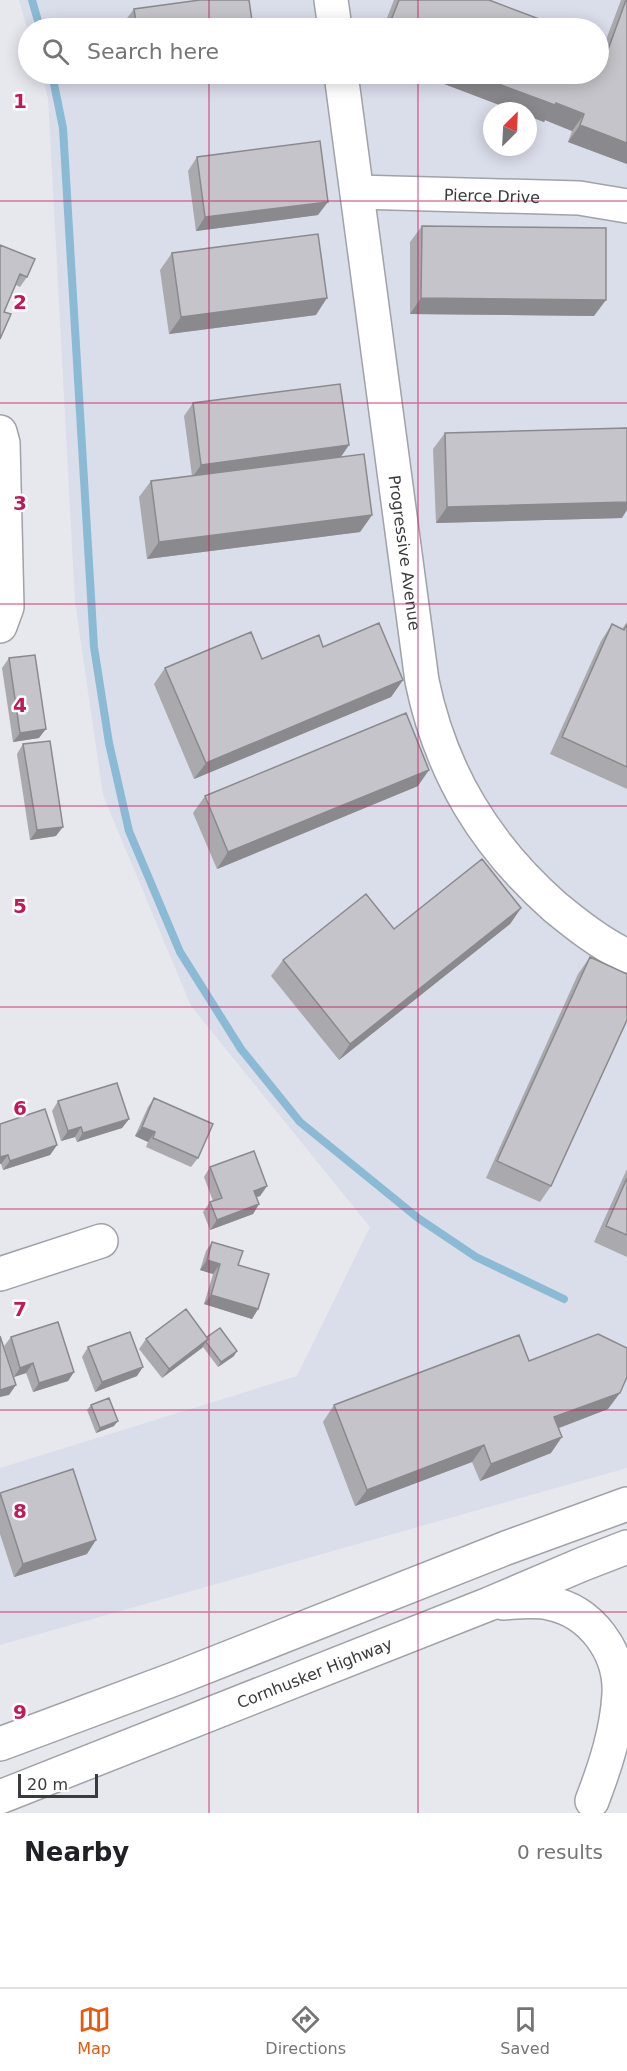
<!DOCTYPE html>
<style>
body{margin:0;font-family:"DejaVu Sans",sans-serif;background:#f6f6f6;color:#202124}
.compass{position:absolute;left:483px;top:102px;width:54px;height:54px;border-radius:50%;background:#fff;box-shadow:0 3px 15px #0003;rotate:24deg}
.scale{position:absolute;left:18px;bottom:15px;width:80px;box-sizing:border-box;padding-left:6px;border:3px solid #3a3b3d;border-top:0;font-size:16px;line-height:21px;white-space:nowrap;color:#3a3b3d;-webkit-text-stroke:4px #fff;paint-order:stroke}
.list{margin:0;padding:0;list-style:none}
h2{display:flex;justify-content:space-between;align-items:center;height:78px;margin:0;padding:0 24px;font-size:26px}
h2 small{font-size:20px;font-weight:400;color:#757577}
.icon{flex:none;width:33px;height:33px;fill:none;stroke:currentColor;stroke-width:2;stroke-linecap:round;stroke-linejoin:round}
.map{position:relative;flex:none;width:627px;height:1813px;overflow:hidden}
.search{position:absolute;background:#fff;box-shadow:0 3px 15px #0003;left:18px;right:18px;top:18px;height:66px;display:flex;align-items:center;gap:15px;box-sizing:border-box;padding:0 21px;border-radius:33px;color:#757577;font-size:22px}
.sheet{height:174px;background:#fff}
nav{display:flex;justify-content:space-around;align-items:center;box-sizing:border-box;height:84px;border-top:2px solid #e0e0e0;background:#fff;font-size:16px;color:#757577}
nav a{display:grid;justify-items:center;gap:3px}
nav .on{color:#ea580c}
.map>svg:first-child{display:block}
.built{fill:#daddea;fill-rule:evenodd}
.lines{fill:none;stroke-linecap:round;stroke-linejoin:round}
.stream{stroke:#8bbad5;stroke-width:8}
.minor-casing{stroke:#a1a2a8;stroke-width:36}
.major-casing{stroke:#a1a2a8;stroke-width:36}
.minor{stroke:#fff;stroke-width:33}
.major{stroke:#fff;stroke-width:33}
.wall{fill:#a9a9ae}
.shaded-wall{fill:#8a898d}
.building{fill:#c5c4ca;stroke:#8a898d;stroke-width:1.5}
.grid{fill:none;stroke:#c2185b;stroke-width:1.5;stroke-opacity:0.55}
.labels{text-anchor:middle;stroke-width:5;stroke-linejoin:round;paint-order:stroke}
.street-label{font-size:16px;fill:#3a3b3d;stroke:#fff}
.grid-label{font-size:20px;text-anchor:middle;font-weight:bold;fill:#c2185b;stroke:#fff;stroke-width:5;stroke-linejoin:round;paint-order:stroke}
</style>
<div class="map">
<svg width="627" height="1813" viewBox="0 0 627 1813">
<rect width="100%" height="100%" fill="#e7e8ee"/>
<path class="built" d="M 19,0 L 627,0 L 627,1468 L 0,1645 L 0,1468 L 297,1376 L 370,1227 L 191,1006 L 103,795 L 75,602 L 48,98 L 41,74 L 598,74 L 598,28 L 28,28 L 28,32 ZM 492,111 L 528,111 L 528,147 L 492,147 Z"/>
<g class="lines">
<path class="stream" d="M 32,0 L 40,28
M 52,74 L 63,128 L 94,647 L 109,743 L 129,831 L 180,952 L 241,1049 L 300,1122 L 418,1218 L 476,1257 L 564,1299"/>
<defs>
<g id="minor">
<path d="M 331,0 L 335,28"/>
<path id="s1" d="M 341,74 L 422,681 C 441,773 485,845 555,907 C 577,925 601,944 627,956"/>
<path id="s2" d="M 357,192 L 579,198 L 627,206"/>
<path d="M 0,432 L 3,443 L 7,607 L 0,626"/>
<path d="M 0,1274 L 101,1241"/>
</g>
<g id="major">
<path d="M 503,1603 C 519,1602 534,1600 549,1603 C 591,1611 621,1652 619,1694 C 617,1731 605,1767 592,1801"/>
<path d="M 0,1744 L 177,1678 L 506,1548 L 627,1504"/>
<path id="s3" d="M 0,1797 L 489,1604 L 583,1564 L 627,1547"/>
</g>
</defs>
<use href="#minor" class="minor-casing"/>
<use href="#major" class="major-casing"/>
<use href="#minor" class="minor"/>
<use href="#major" class="major"/>
</g>
<path class="wall" d="M 394,0 L 489,0 L 563,28 L 383,28 Z
M 621,0 L 627,0 L 627,164 L 568,142 L 572,131 L 545,120 L 544,122 L 528,116 L 528,111 L 515,111 L 418,74 L 598,74 L 601,53 Z
M 134,9 L 253,28 L 125,28 L 124,22 Z
M 197,157 L 318,215 L 196,231 L 188,171 Z
M 422,226 L 594,316 L 410,314 L 410,242 Z
M 0,245 L 27,277 L 20,287 L 16,285 L 4,312 Z
M 172,253 L 316,315 L 169,334 L 160,270 Z
M 193,403 L 349,445 L 341,457 L 372,515 L 360,532 L 147,559 L 139,497 L 151,481 L 192,476 L 184,416 Z
M 445,433 L 622,518 L 436,523 L 433,449 Z
M 627,622 L 627,789 L 550,754 L 601,641 L 612,624 L 622,629 Z
M 323,647 L 403,680 L 391,697 L 194,779 L 154,684 L 165,668 L 262,659 Z
M 9,658 L 39,738 L 13,742 L 2,668 Z
M 23,744 L 56,836 L 30,840 L 17,754 Z
M 418,786 L 217,869 L 193,813 L 205,796 Z
M 521,908 L 510,924 L 339,1060 L 271,976 L 283,960 L 394,929 Z
M 590,957 L 551,1186 L 540,1202 L 486,1178 L 578,974 Z
M 154,1098 L 198,1158 L 191,1167 L 146,1147 L 148,1142 L 135,1136 L 148,1107 Z
M 58,1101 L 129,1119 L 122,1128 L 77,1142 L 75,1137 L 61,1141 L 52,1111 Z
M 0,1124 L 57,1145 L 50,1155 L 3,1170 L 1,1164 L 0,1164 Z
M 210,1167 L 267,1186 L 260,1196 L 256,1197 L 259,1204 L 253,1214 L 210,1230 L 203,1212 L 210,1202 L 213,1201 L 204,1177 Z
M 627,1169 L 627,1257 L 594,1242 Z
M 212,1242 L 238,1265 L 258,1309 L 252,1319 L 204,1304 L 213,1274 L 200,1270 L 206,1251 Z
M 11,1337 L 74,1372 L 68,1381 L 33,1392 L 26,1373 L 14,1377 L 4,1346 Z
M 207,1338 L 234,1356 L 218,1367 L 203,1347 L 162,1378 L 139,1349 L 146,1339 Z
M 88,1347 L 137,1376 L 95,1392 L 82,1357 Z
M 91,1405 L 114,1426 L 96,1433 L 87,1410 Z
M 334,1405 L 608,1409 L 559,1428 L 551,1453 L 480,1481 L 472,1462 L 355,1506 L 323,1422 Z
M 0,1493 L 87,1554 L 14,1577 L 0,1534 Z"/>
<path class="shaded-wall" d="M 418,74 L 472,74 L 556,103 L 584,114 L 572,131 L 545,120 L 544,122 L 528,116 L 528,111 L 515,111 Z
M 580,125 L 627,143 L 627,164 L 568,142 Z
M 328,202 L 318,215 L 196,231 L 205,217 Z
M 327,298 L 316,315 L 169,334 L 181,317 Z
M 421,298 L 606,300 L 594,316 L 410,314 Z
M 349,445 L 339,459 L 192,478 L 201,465 Z
M 627,502 L 627,510 L 622,518 L 436,523 L 447,507 Z
M 372,515 L 360,532 L 147,559 L 159,542 Z
M 403,680 L 391,697 L 194,779 L 206,763 Z
M 46,729 L 39,738 L 13,742 L 20,733 Z
M 429,770 L 418,786 L 217,869 L 228,852 Z
M 63,827 L 56,836 L 30,840 L 37,830 Z
M 521,908 L 510,924 L 339,1060 L 350,1044 Z
M 129,1119 L 122,1128 L 77,1142 L 83,1133 Z
M 81,1127 L 75,1137 L 61,1141 L 68,1131 Z
M 142,1127 L 155,1132 L 148,1142 L 135,1136 Z
M 57,1145 L 50,1155 L 3,1170 L 10,1161 Z
M 8,1155 L 1,1164 L 0,1164 L 0,1157 Z
M 267,1186 L 260,1196 L 247,1200 L 254,1191 Z
M 259,1204 L 253,1214 L 210,1230 L 217,1220 Z
M 207,1260 L 220,1264 L 213,1274 L 200,1270 Z
M 211,1295 L 258,1309 L 252,1319 L 204,1304 Z
M 208,1339 L 202,1348 L 162,1378 L 169,1369 Z
M 237,1351 L 234,1356 L 218,1367 L 221,1362 Z
M 33,1363 L 26,1373 L 14,1377 L 20,1368 Z
M 143,1367 L 137,1376 L 95,1392 L 102,1382 Z
M 74,1372 L 68,1381 L 33,1392 L 39,1383 Z
M 16,1385 L 9,1395 L 0,1397 L 0,1390 Z
M 620,1393 L 608,1409 L 543,1434 L 554,1417 Z
M 118,1421 L 114,1426 L 96,1433 L 100,1428 Z
M 562,1437 L 551,1453 L 480,1481 L 491,1464 Z
M 484,1445 L 472,1462 L 355,1506 L 367,1490 Z
M 96,1540 L 87,1554 L 14,1577 L 23,1564 Z"/>
<path class="building" d="M 200,0 L 249,0 L 253,28 L 137,28 L 134,9 Z
M 399,0 L 489,0 L 563,28 L 388,28 Z
M 626,0 L 627,0 L 627,143 L 580,125 L 584,114 L 556,103 L 555,105 L 472,74 L 598,74 L 598,53 L 606,55 Z
M 320,141 L 328,202 L 205,217 L 197,157 Z
M 422,226 L 606,228 L 606,300 L 421,298 Z
M 318,234 L 327,298 L 181,317 L 172,253 Z
M 0,245 L 35,259 L 27,277 L 20,274 L 4,312 L 11,314 L 0,339 Z
M 340,384 L 349,445 L 201,465 L 193,403 Z
M 627,428 L 627,502 L 447,507 L 445,433 Z
M 364,454 L 372,515 L 159,542 L 151,481 Z
M 379,623 L 403,680 L 206,763 L 165,668 L 251,632 L 262,659 L 319,635 L 323,647 Z
M 612,624 L 624,630 L 627,624 L 627,767 L 562,737 Z
M 35,655 L 46,729 L 20,733 L 9,658 Z
M 406,713 L 429,770 L 228,852 L 205,796 Z
M 50,741 L 63,827 L 37,830 L 23,744 Z
M 482,859 L 521,908 L 350,1044 L 283,960 L 366,894 L 394,929 Z
M 590,957 L 627,974 L 627,1020 L 551,1186 L 497,1161 Z
M 117,1083 L 129,1119 L 83,1133 L 81,1127 L 68,1131 L 58,1101 Z
M 154,1098 L 213,1124 L 198,1158 L 153,1138 L 155,1132 L 142,1127 Z
M 45,1109 L 57,1145 L 10,1161 L 8,1155 L 0,1157 L 0,1124 Z
M 254,1151 L 267,1186 L 254,1191 L 259,1204 L 217,1220 L 210,1202 L 222,1198 L 210,1167 Z
M 627,1178 L 627,1235 L 606,1226 Z
M 212,1242 L 243,1251 L 238,1265 L 269,1274 L 258,1309 L 211,1295 L 220,1264 L 207,1260 Z
M 186,1309 L 208,1339 L 169,1369 L 146,1339 Z
M 58,1322 L 74,1372 L 39,1383 L 33,1363 L 20,1368 L 11,1337 Z
M 220,1328 L 237,1351 L 221,1362 L 206,1342 L 208,1339 L 207,1337 Z
M 130,1332 L 143,1367 L 102,1382 L 88,1347 Z
M 598,1334 L 627,1348 L 627,1377 L 620,1393 L 554,1417 L 562,1437 L 491,1464 L 484,1445 L 367,1490 L 334,1405 L 519,1335 L 529,1361 Z
M 0,1336 L 16,1385 L 0,1390 Z
M 109,1398 L 118,1421 L 100,1428 L 91,1405 Z
M 73,1469 L 96,1540 L 23,1564 L 0,1493 Z"/>
<path class="grid" d="M 209,0 L 209,28M 418,0 L 418,28M 209,74 L 209,1813M 418,74 L 418,1813M 0,201 L 627,201M 0,403 L 627,403M 0,604 L 627,604M 0,806 L 627,806M 0,1007 L 627,1007M 0,1209 L 627,1209M 0,1410 L 627,1410M 0,1612 L 627,1612"/>
<g class="labels">
<g class="street-label">
<text dy="6" stroke="none"><textPath href="#s2" startOffset="135">Pierce Drive</textPath></text>
<text dy="6" stroke="none"><textPath href="#s1" startOffset="483">Progressive Avenue</textPath></text>
<text dy="6" stroke="none"><textPath href="#s3" startOffset="338">Cornhusker Highway</textPath></text>
</g>
</g>
<g class="grid-label">
<text x="20" y="108">1</text>
<text x="20" y="309">2</text>
<text x="20" y="510">3</text>
<text x="20" y="712">4</text>
<text x="20" y="913">5</text>
<text x="20" y="1115">6</text>
<text x="20" y="1316">7</text>
<text x="20" y="1518">8</text>
<text x="20" y="1719">9</text>
</g>
</svg>
<svg class="compass" viewBox="-18 -18 36 36"><path d="M0-13l5 13h-10z" fill="#e53935"/><path d="M0 13l5-13h-10z" fill="#757577"/></svg>
<div class="scale">20 m</div>
<div class="search"><svg class="icon" aria-label="search" viewBox="0 0 24 24"><circle cx="10" cy="10" r="6"/><path d="M15 15l6 6"/></svg>Search here</div>
</div>
<section class="sheet">
<h2>Nearby<small>0 results</small></h2>
<ul class="list">
</ul>
</section>
<nav>
<a class="on"><svg class="icon" aria-label="map" viewBox="0 0 24 24"><path d="M3 6l6-2 6 2 6-2v14l-6 2-6-2-6 2zM9 4v14M15 6v14"/></svg>Map</a>
<a><svg class="icon" aria-label="directions" viewBox="0 0 24 24"><path d="M12 3l9 9-9 9-9-9zM9 14v-3h6M13 9l2 2-2 2"/></svg>Directions</a>
<a><svg class="icon" aria-label="saved" viewBox="0 0 24 24"><path d="M7 4h10v16l-5-4-5 4z"/></svg>Saved</a>
</nav>
